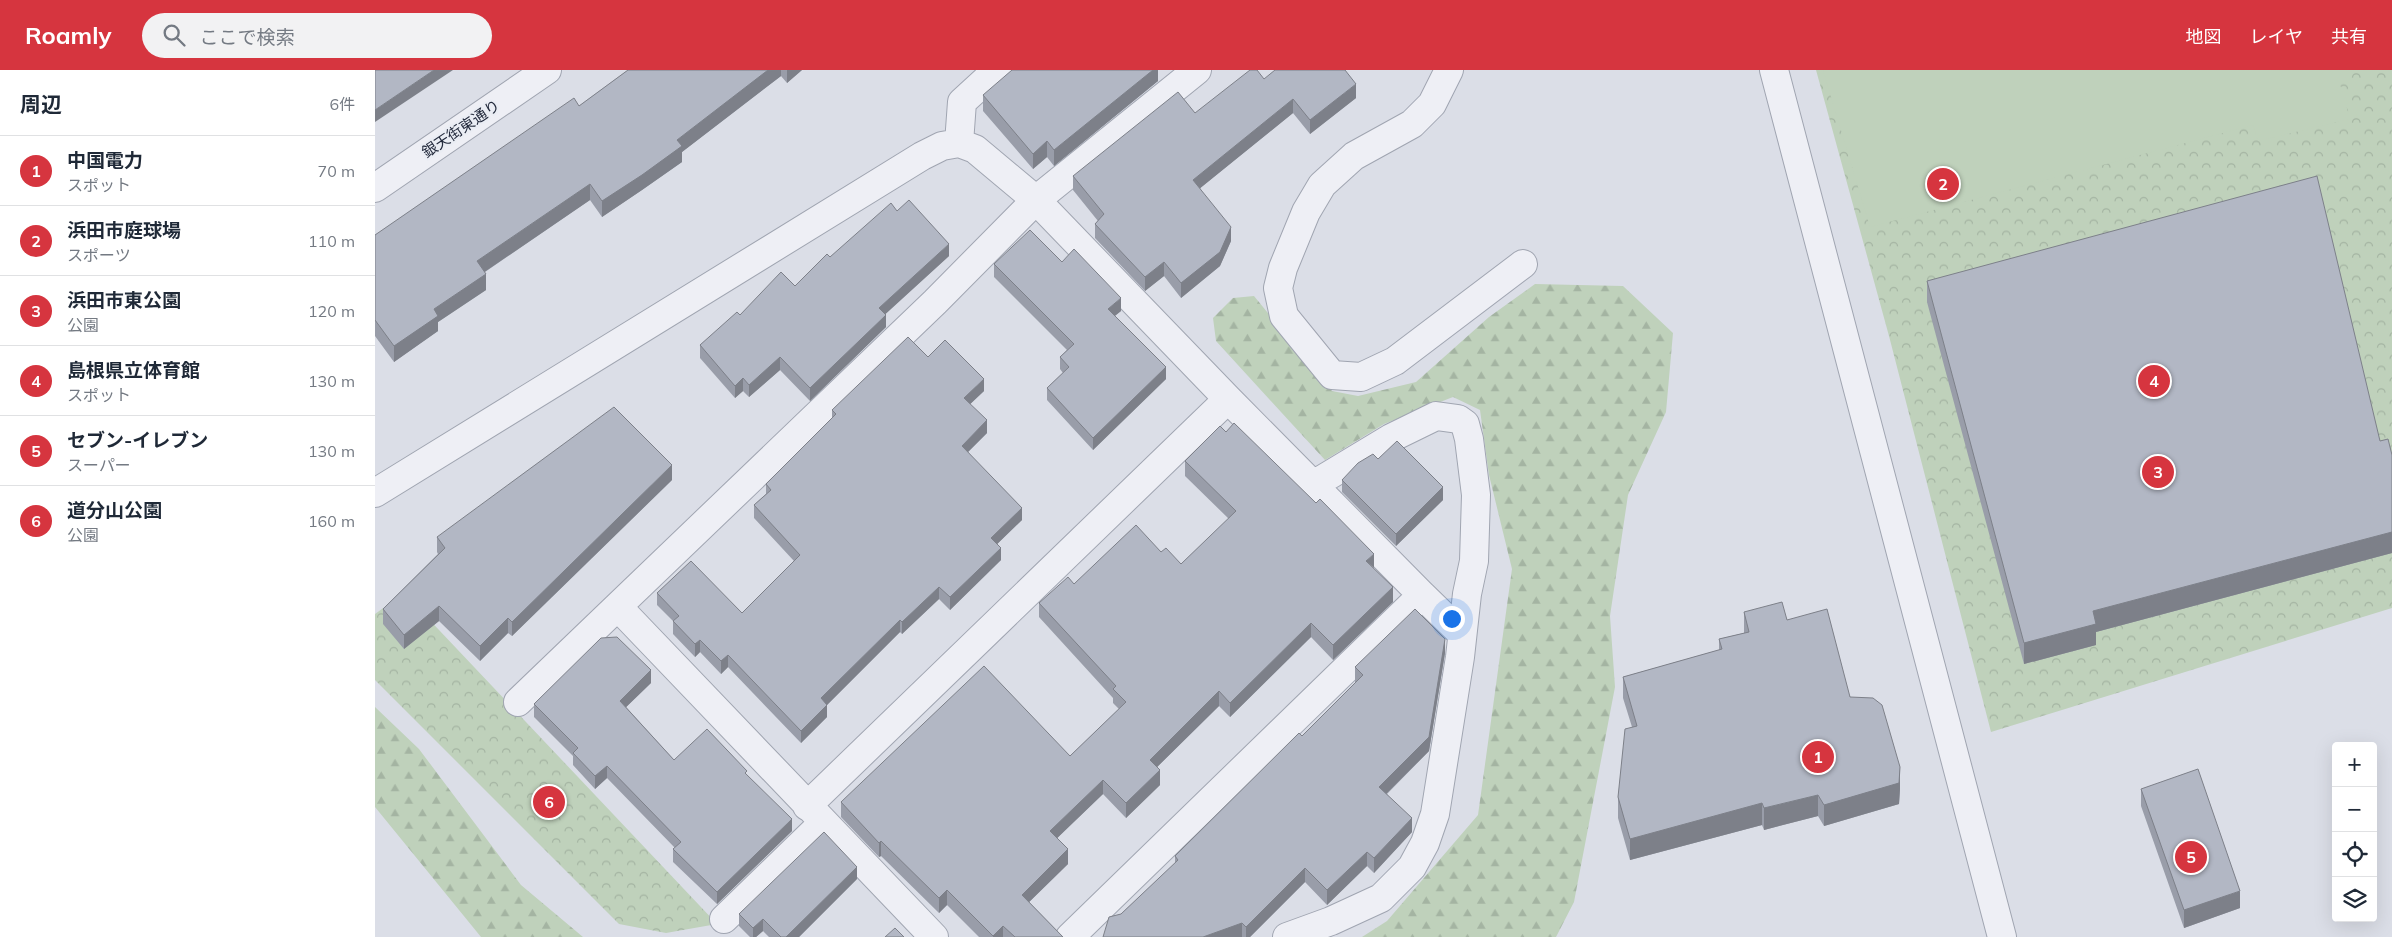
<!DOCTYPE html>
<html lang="ja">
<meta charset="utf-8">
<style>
body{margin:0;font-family:Mulish,"Noto Sans JP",sans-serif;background:#f2f2f3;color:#1f2937}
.controls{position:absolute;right:15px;bottom:15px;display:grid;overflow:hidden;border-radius:5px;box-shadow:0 5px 20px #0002}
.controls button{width:45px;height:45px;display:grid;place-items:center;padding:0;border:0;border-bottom:1px solid #e0e1e3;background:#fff;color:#1f2937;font:25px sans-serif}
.you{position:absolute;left:1076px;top:548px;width:18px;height:18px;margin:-12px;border:4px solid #fff;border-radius:50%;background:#1a73e8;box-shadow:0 0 0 8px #1a73e833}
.badge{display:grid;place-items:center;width:32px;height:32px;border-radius:50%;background:#d6353f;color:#fff;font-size:16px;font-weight:700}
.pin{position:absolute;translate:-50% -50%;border:2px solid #fff;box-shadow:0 1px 5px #0006}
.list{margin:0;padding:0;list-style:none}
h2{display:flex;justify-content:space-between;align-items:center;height:65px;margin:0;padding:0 20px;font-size:21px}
h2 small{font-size:16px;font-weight:400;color:#747a83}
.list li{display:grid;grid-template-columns:32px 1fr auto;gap:15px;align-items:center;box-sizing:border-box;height:70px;padding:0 20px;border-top:1px solid #e0e1e3}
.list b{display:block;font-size:19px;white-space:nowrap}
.list p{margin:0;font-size:16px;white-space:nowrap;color:#747a83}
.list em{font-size:16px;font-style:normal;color:#747a83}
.icon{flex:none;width:28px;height:28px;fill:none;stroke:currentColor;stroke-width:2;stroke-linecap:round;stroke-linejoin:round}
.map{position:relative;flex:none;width:2017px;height:867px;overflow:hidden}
header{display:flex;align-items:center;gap:30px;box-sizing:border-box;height:70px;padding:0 25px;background:#d6353f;color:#fff}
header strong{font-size:24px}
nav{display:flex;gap:28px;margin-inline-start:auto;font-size:18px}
.search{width:350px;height:45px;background:#f2f2f3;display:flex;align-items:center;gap:12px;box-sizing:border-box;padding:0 18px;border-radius:28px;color:#747a83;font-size:19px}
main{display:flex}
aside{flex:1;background:#fff}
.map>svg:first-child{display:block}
.forest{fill:url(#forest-firs)}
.park{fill:url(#park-crowns)}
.pitch{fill:#bfd1bb}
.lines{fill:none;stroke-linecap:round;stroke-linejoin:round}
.minor-casing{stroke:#a0a5b1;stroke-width:30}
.tertiary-casing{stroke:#a0a5b1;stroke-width:30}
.minor{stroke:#eeeff5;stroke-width:28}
.tertiary{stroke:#eeeff5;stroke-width:28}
.wall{fill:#999da9}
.shaded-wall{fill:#7d8089}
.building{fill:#b2b7c4;stroke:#7d8089}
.labels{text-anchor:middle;stroke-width:4.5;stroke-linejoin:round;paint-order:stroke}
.street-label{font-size:15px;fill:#242b3d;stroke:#eaedf4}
</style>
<header>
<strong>Roamly</strong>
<div class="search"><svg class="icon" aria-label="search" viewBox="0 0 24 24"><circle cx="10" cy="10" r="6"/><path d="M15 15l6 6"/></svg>ここで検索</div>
<nav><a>地図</a><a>レイヤ</a><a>共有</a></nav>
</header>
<main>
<aside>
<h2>周辺<small>6件</small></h2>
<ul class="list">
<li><span class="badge">1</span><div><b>中国電力</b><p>スポット</p></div><em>70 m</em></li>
<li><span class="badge">2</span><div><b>浜田市庭球場</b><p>スポーツ</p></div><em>110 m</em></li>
<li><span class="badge">3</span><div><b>浜田市東公園</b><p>公園</p></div><em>120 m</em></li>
<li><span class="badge">4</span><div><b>島根県立体育館</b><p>スポット</p></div><em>130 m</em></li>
<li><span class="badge">5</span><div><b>セブン-イレブン</b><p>スーパー</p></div><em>130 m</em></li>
<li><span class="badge">6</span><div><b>道分山公園</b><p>公園</p></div><em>160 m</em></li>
</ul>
</aside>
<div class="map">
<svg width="2017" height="867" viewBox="0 0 2017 867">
<defs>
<pattern id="forest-firs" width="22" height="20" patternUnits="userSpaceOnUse" patternTransform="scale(1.25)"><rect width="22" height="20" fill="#bfd1bb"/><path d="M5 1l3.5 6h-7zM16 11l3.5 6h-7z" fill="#a4b4a2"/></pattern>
<pattern id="park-crowns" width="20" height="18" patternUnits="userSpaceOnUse" patternTransform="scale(1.25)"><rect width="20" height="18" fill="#bfd1bb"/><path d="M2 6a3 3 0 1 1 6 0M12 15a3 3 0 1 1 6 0" fill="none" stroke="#a4b4a2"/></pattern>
</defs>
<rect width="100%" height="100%" fill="#dbdee7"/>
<path class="forest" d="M 1160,214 L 1248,216 L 1298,263 L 1291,342 L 1253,425 L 1235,546 L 1240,617 L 1199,832 L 1181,867 L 987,867 L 1012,851 L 1103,745 L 1137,499 L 1114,405 L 1105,340 L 1078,327 L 1009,354 L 950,390 L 841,271 L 838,248 L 858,228 L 879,226 L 957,321 L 983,326 L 1041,312 L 1114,247 Z
M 0,637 L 44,679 L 146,815 L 208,867 L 106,867 L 0,737 Z"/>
<path class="park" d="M 1441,0 L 2017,0 L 2017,538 L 1616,662 L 1514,266 Z
M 29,523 L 342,854 L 291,863 L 244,854 L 0,610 L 0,544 Z"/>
<path class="pitch" d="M 1448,0 L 1961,0 L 1975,49 L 1883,71 L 1878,55 L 1495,157 Z"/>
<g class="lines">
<defs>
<path id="minor" d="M 1074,0 L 1057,34 L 1037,54 L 979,86 L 947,115 L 931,142 L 908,198 L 903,218 L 909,246 L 957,305 L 986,307 L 1020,291 L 1148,194
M 584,73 L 587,32 L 622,0
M 0,423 L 547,86 L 567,76 L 584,73 L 600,79 L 661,130 L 853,329 L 1047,525 L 695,867
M 1047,525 L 1087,564
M 243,537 L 559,867
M 143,632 L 560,232 L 661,130 L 822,0
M 432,736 L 853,329
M 349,849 L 448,753
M 912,867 L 956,851 L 1006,828 L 1037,797 L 1050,773 L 1060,744 L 1085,587 L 1092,524 L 1099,491 L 1101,425 L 1094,369 L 1090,354 L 1083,349 L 1061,346 L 1016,368 L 938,415"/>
<path id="tertiary" d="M 1399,0 L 1627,867
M 0,118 L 172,0"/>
</defs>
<use href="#minor" class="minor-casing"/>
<use href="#tertiary" class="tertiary-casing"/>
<use href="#minor" class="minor"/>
<use href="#tertiary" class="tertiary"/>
</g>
<path class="wall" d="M 253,0 L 427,0 L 412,13 L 406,6 L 307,82 L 307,92 L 267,120 L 227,147 L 215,130 L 110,202 L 111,220 L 63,252 L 63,261 L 19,292 L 0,266 L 0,165 L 204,36 Z
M 783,0 L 783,11 L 679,96 L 672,87 L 658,99 L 608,41 L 608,25 Z
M 889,9 L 981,28 L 935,64 L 918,43 L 825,118 L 856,171 L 845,196 L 806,228 L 789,206 L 770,221 L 720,168 L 720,154 L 723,151 L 698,120 L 698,106 Z
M 522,141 L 574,186 L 510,244 L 511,257 L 435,331 L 405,300 L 374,327 L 368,321 L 360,328 L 325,288 L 325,275 L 365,245 L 420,216 L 455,187 Z
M 687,192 L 746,241 L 740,246 L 791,309 L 718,380 L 672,330 L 672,318 L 688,303 L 685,299 L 685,287 L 692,280 L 619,207 L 619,194 Z
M 1552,211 L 2005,371 L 2017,385 L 2017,483 L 1721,562 L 1721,575 L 1649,594 L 1552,232 Z
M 553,287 L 609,321 L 595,334 L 612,363 L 593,382 L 647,450 L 622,474 L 626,490 L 575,540 L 564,529 L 527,564 L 525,562 L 452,635 L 452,647 L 426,673 L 353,597 L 346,604 L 325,582 L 320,587 L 298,564 L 298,551 L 282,535 L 282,523 L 367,543 L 419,491 L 379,448 L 379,435 L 391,424 L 391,414 L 457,348 L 457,340 Z
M 1003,389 L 1068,430 L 1021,476 L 967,422 L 967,410 Z
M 810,391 L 998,498 L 1018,532 L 958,590 L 936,567 L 855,647 L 844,636 L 782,697 L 785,715 L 751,748 L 728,724 L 682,768 L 693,794 L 654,832 L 688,867 L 604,867 L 572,835 L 564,843 L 506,786 L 504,787 L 466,747 L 466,732 L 695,686 L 744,639 L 738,633 L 738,628 L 664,547 L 664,533 L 699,514 L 786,482 L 806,494 L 854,449 L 810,406 Z
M 297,410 L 137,566 L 133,563 L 105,591 L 64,551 L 29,579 L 8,554 L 8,539 L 63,484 L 62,482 L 62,467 Z
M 1369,542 L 1412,550 L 1475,627 L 1525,719 L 1524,734 L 1449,756 L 1443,746 L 1389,760 L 1387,755 L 1255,790 L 1243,748 L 1243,727 L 1257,657 L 1248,628 L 1248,607 L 1344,580 L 1344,569 L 1369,563 Z
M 1070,583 L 1054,681 L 1012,724 L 1037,762 L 999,803 L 992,796 L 952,835 L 930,812 L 875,867 L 728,867 L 746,844 L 800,794 L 800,786 L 927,666 L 981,613 L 980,612 L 980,597 Z
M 276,613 L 251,637 L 299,690 L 372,705 L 417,761 L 342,834 L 298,792 L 298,779 L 300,778 L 232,708 L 220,719 L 198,695 L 198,686 L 159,647 L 159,634 Z
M 1766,719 L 1865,838 L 1809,858 L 1766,736 Z
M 482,809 L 424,867 L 394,867 L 388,861 L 381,867 L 375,867 L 364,856 L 364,844 Z"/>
<path class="shaded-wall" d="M 59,0 L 78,0 L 0,52 L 0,40 Z
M 393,0 L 406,0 L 406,6 L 307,82 L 307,92 L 267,120 L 227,147 L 227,131 L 302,70 Z
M 412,0 L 427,0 L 412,13 Z
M 778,0 L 783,0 L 783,11 L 679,96 L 679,80 Z
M 981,14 L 981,28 L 935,64 L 935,50 Z
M 918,29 L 918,43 L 818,124 L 818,110 Z
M 672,71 L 672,87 L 658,99 L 658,84 Z
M 215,114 L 215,130 L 102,207 L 102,191 Z
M 856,157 L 856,171 L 845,196 L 806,228 L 806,213 Z
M 574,174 L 574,186 L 504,250 L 504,238 Z
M 789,192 L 789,206 L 770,221 L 770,207 Z
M 111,204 L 111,220 L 63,252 L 63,261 L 19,292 L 19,276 L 59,239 Z
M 746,228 L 746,241 L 733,251 L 733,239 Z
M 511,245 L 511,257 L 435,331 L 435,318 Z
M 405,287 L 405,300 L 374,327 L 374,315 Z
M 791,297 L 791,309 L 718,380 L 718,368 Z
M 368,308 L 368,321 L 360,328 L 360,316 Z
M 609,309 L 609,321 L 589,340 L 589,328 Z
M 612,350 L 612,363 L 587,388 L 587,376 Z
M 297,395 L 297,410 L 137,566 L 137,552 Z
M 1068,417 L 1068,430 L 1021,476 L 1021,464 Z
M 647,438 L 647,450 L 616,480 L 616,468 Z
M 2017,462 L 2017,483 L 1721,562 L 1721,575 L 1649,594 L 1649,573 L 1718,541 Z
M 626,478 L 626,490 L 575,540 L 575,527 Z
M 999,484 L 999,498 L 991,491 Z
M 564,517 L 564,529 L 527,564 L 527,552 Z
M 1018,517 L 1018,532 L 958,590 L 958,575 Z
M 64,536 L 64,551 L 29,579 L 29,565 Z
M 133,548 L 133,563 L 105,591 L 105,576 Z
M 525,550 L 525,562 L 446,641 L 446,628 Z
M 936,553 L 936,567 L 855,647 L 855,633 Z
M 1070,569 L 1070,583 L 1054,681 L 1004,731 L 1004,717 Z
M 325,570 L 325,582 L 320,587 L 320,574 Z
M 353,585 L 353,597 L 346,604 L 346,591 Z
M 276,600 L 276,613 L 245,643 L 245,631 Z
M 844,621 L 844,636 L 775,704 L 775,690 Z
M 452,635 L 452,647 L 426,673 L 426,661 Z
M 232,696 L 232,708 L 220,719 L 220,706 Z
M 1525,697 L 1525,719 L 1524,734 L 1449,756 L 1449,735 Z
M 785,700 L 785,715 L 751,748 L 751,733 Z
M 728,710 L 728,724 L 675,775 L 675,761 Z
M 1443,725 L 1443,746 L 1389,760 L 1389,738 Z
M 1387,733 L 1387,755 L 1255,790 L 1255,769 Z
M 1037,748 L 1037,762 L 999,803 L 999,788 Z
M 417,749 L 417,761 L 342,834 L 342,822 Z
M 506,771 L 506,786 L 504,787 L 504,773 Z
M 693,779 L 693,794 L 647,839 L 647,825 Z
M 992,782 L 992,796 L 952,835 L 952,820 Z
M 482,797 L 482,809 L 424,867 L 411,867 Z
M 930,798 L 930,812 L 875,867 L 871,867 L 871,857 Z
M 572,820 L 572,835 L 564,843 L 564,828 Z
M 1865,821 L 1865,838 L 1809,858 L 1809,840 Z
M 388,849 L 388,861 L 381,867 L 378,867 L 378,858 Z
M 867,853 L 867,867 L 828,867 Z
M 628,856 L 628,867 L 618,867 L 618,866 Z"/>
<path class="building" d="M 0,0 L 59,0 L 0,40 Z
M 253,0 L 393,0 L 302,70 L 307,76 L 267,105 L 227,131 L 215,114 L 102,191 L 111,204 L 59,239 L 63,246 L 19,276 L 0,250 L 0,165 L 199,28 L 204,36 Z
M 637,0 L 778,0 L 679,80 L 672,71 L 658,84 L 608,25 Z
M 875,0 L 882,0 L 889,9 L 900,0 L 970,0 L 981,14 L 935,50 L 918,29 L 818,110 L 856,157 L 845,182 L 806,213 L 789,192 L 770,207 L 720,154 L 729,144 L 698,106 L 803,22 L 820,43 Z
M 1942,106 L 2005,371 L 2013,369 L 2017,385 L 2017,462 L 1718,541 L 1721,554 L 1649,573 L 1552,211 Z
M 534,130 L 574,174 L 504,238 L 511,245 L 435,318 L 405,287 L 374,315 L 368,308 L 360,316 L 325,275 L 362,242 L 365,245 L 406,202 L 420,216 L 452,184 L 455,187 L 516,133 L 522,141 Z
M 655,160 L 687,192 L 699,179 L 746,228 L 733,239 L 791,297 L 718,368 L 672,318 L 694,297 L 685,287 L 699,274 L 619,194 Z
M 533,267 L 553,287 L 570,270 L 609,309 L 589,328 L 612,350 L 587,376 L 647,438 L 616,468 L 626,478 L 575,527 L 564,517 L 527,552 L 525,550 L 446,628 L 452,635 L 426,661 L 353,585 L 346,591 L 325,570 L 320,574 L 298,551 L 304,546 L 282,523 L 316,491 L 367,543 L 425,485 L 379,435 L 396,420 L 391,414 L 461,344 L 457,340 Z
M 239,337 L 297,395 L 137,552 L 133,548 L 105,576 L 64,536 L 29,565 L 8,539 L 70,478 L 62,467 Z
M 859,353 L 941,433 L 945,429 L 999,484 L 991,491 L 1018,517 L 958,575 L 936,553 L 855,633 L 844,621 L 775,690 L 785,700 L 751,733 L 728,710 L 675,761 L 693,779 L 647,825 L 688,867 L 640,867 L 628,856 L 618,866 L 572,820 L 564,828 L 506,771 L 504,773 L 466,732 L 609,596 L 695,686 L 751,632 L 738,619 L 741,616 L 664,533 L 693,507 L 699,514 L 761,455 L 786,482 L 791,478 L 806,494 L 861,441 L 810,391 L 845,356 L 851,362 Z
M 1022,371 L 1068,417 L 1021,464 L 967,410 L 983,393 L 998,384 L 1003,389 Z
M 1407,532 L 1412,550 L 1452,539 L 1475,627 L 1498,628 L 1507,635 L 1525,697 L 1524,713 L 1449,735 L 1443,725 L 1389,738 L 1387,733 L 1255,769 L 1243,727 L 1250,659 L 1262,656 L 1248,607 L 1347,579 L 1344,569 L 1374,562 L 1369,542 Z
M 1040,539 L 1070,569 L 1054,667 L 1004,717 L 1037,748 L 999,788 L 992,782 L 952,820 L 930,798 L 871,857 L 867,853 L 828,867 L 728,867 L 734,847 L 746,844 L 803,790 L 800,786 L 924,663 L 927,666 L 988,605 L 980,597 Z
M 242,567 L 276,600 L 245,631 L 299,690 L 332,659 L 372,701 L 370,703 L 417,749 L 342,822 L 298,779 L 306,772 L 232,696 L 220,706 L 198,683 L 203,678 L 159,634 L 226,568 Z
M 1823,699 L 1865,821 L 1809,840 L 1766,719 Z
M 449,762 L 482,797 L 411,867 L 406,867 L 388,849 L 378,858 L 364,844 Z
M 520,858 L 529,867 L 510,867 Z"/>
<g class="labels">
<g class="street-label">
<text transform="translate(86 59) rotate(-34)" y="5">銀天街東通り</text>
</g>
</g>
</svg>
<div class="controls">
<button>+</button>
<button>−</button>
<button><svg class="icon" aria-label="locate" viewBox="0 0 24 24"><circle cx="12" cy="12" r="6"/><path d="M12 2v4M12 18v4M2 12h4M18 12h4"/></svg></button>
<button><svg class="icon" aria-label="layers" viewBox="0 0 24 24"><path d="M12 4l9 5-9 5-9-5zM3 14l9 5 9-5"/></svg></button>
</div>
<div class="you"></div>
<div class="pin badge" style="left:1443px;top:687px">1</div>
<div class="pin badge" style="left:1568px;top:114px">2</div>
<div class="pin badge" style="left:1783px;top:402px">3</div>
<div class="pin badge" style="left:1779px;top:311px">4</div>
<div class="pin badge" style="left:1816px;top:787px">5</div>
<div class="pin badge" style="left:174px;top:732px">6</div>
</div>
</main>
